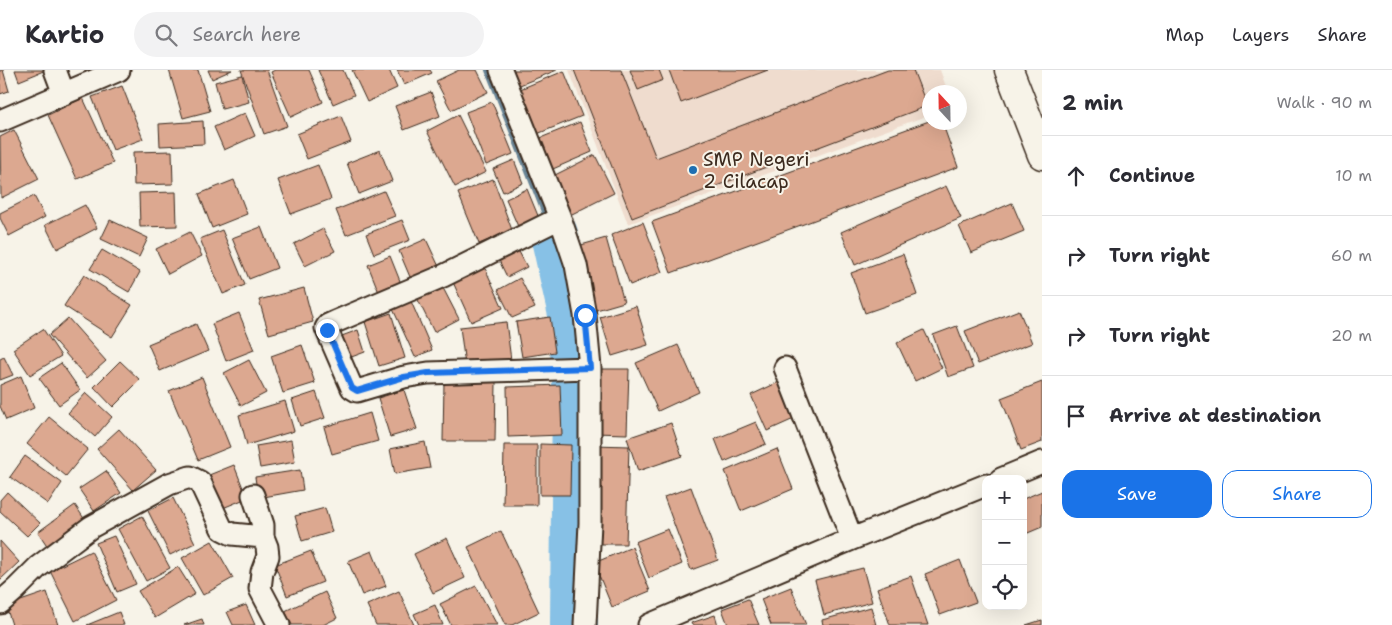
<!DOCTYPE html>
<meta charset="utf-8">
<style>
body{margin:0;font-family:"Shantell Sans",sans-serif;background:#f2f2f3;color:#2b2b33}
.controls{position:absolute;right:15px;bottom:15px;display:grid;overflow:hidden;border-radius:10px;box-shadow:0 5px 20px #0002}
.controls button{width:45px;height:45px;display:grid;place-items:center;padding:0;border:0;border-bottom:1px solid #e1e1e2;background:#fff;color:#2b2b33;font:25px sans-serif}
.compass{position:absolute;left:922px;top:15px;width:45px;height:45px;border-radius:50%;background:#fff;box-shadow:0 5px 20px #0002;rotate:338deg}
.stop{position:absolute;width:15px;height:15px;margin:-11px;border:4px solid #1a73e8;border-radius:50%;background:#fff}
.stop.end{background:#1a73e8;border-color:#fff;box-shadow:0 1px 5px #0008}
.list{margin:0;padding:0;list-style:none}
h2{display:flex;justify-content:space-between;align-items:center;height:65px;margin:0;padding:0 20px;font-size:21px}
h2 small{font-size:16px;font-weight:400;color:#7c7c81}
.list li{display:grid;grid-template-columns:32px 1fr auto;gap:15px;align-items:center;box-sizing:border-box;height:80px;padding:0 20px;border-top:1px solid #e1e1e2}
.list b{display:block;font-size:19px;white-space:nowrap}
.list em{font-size:16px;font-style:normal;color:#7c7c81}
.actions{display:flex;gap:10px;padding:15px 20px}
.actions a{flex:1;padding:11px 0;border:1px solid #1a73e8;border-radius:15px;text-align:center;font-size:18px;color:#1a73e8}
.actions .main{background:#1a73e8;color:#fff}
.icon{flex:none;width:28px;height:28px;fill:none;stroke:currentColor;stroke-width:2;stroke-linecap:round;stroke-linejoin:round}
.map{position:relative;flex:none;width:1042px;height:555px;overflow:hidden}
header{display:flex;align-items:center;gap:30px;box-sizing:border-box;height:70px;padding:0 25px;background:#fff;border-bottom:1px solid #e1e1e2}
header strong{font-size:24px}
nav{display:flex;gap:28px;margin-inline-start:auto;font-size:18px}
.search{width:350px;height:45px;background:#f2f2f3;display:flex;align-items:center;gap:12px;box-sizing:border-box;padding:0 18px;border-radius:28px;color:#7c7c81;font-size:19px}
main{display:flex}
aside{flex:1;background:#fff}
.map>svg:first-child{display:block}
.built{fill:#efdcce}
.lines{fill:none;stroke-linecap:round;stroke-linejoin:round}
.stream{stroke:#698596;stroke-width:8}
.river{stroke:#87c1e6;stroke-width:48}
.building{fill:#dca890;stroke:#3b2a1e}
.street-casing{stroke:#3b2a1e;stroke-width:25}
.highway-casing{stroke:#3b2a1e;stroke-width:31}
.street{stroke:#f7f3e8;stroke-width:21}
.highway{stroke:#f7f3e8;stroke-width:28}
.route{stroke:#1a73e8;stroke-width:6}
.poi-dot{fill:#1f6fb2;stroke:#f7f3e8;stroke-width:2}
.labels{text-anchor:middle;stroke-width:4;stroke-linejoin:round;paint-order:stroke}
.poi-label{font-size:19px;fill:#3b2a1e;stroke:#f7f3e8;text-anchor:start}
</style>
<header>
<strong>Kartio</strong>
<div class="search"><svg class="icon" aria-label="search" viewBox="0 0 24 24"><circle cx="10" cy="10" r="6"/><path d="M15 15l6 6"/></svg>Search here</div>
<nav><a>Map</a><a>Layers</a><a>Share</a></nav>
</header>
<main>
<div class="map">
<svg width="1042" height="555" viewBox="0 0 1042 555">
<rect width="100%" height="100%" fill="#f7f3e8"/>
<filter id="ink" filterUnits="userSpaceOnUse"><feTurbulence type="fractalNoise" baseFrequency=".02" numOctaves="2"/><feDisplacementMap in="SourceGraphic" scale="10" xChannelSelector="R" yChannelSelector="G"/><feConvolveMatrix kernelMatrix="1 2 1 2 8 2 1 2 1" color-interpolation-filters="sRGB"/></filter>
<g filter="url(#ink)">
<path class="built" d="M 569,0 L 940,0 L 948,22 L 929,22 L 929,45 L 628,154 Z"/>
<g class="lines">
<path class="stream" d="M 489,0 L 546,144"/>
<path class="river" d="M 554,164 L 572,244 L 574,283
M 574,555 L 576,314"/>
</g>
<path class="building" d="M 0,0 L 3,0 L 9,21 L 0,24 Z
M 15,0 L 46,0 L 19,11 Z
M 169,0 L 198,0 L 210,41 L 183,48 Z
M 208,0 L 232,0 L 212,9 Z
M 241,0 L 267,0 L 287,56 L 264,64 Z
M 275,0 L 309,0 L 323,32 L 291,47 L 271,2 Z
M 318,0 L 343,0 L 354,25 L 333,34 Z
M 352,0 L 389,0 L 397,18 L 367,32 Z
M 397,0 L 430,0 L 432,3 L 404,15 Z
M 459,0 L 477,0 L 488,22 L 451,40 L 436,11 Z
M 503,0 L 557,0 L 510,19 Z
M 574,0 L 621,0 L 656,88 L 888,0 L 913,0 L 927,36 L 632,148 Z
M 630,0 L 659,0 L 663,10 L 638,20 Z
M 669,0 L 768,0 L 681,33 Z
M 564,1 L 582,46 L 532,66 L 513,22 Z
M 242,5 L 249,32 L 222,39 L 215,12 Z
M 122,16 L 143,69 L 113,80 L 92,27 Z
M 431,22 L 440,46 L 404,60 L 395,36 Z
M 83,28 L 113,93 L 77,109 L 48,45 Z
M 492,32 L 513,84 L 486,95 L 466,42 Z
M 245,43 L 255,66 L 224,80 L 214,57 Z
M 458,45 L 486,102 L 455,117 L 427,61 Z
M 341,46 L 351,72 L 307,89 L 297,64 Z
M 203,51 L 204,74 L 160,76 L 159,54 Z
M 929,51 L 929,52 L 942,52 L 958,97 L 671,203 L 652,152 Z
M 580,52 L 592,82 L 546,102 L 533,71 Z
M 14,60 L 39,109 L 1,128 L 0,67 Z
M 380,80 L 392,111 L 359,124 L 347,93 Z
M 172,81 L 173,114 L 134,115 L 133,82 Z
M 595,85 L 614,123 L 566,147 L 547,109 Z
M 514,90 L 523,113 L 503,122 L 493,99 Z
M 318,95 L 331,129 L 291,144 L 278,110 Z
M 493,109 L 512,160 L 479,174 L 458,123 Z
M 234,110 L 247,144 L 212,158 L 199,124 Z
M 946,116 L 961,148 L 855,195 L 841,162 Z
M 527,119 L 541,153 L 520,161 L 506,129 Z
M 384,121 L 395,146 L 346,165 L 336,140 Z
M 176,122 L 177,156 L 140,157 L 139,123 Z
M 34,126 L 45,147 L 9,166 L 0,148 L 0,143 Z
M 1012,133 L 1024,161 L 971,183 L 959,156 Z
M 85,135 L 97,158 L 57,179 L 45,155 Z
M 110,150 L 148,168 L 139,187 L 101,169 Z
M 402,150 L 410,170 L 374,184 L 366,164 Z
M 643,152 L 662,202 L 630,215 L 611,165 Z
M 261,157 L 277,198 L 249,209 L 232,168 Z
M 323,159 L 335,181 L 305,196 L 294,174 Z
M 222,160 L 245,215 L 223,224 L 200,169 Z
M 190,162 L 202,186 L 168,204 L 156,179 Z
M 606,168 L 624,232 L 593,241 L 574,177 Z
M 426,169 L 441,201 L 413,214 L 399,181 Z
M 514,172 L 527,197 L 507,207 L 495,182 Z
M 102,180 L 140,202 L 129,222 L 90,199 Z
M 903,184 L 917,225 L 865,243 L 851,203 Z
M 390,186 L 404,221 L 382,230 L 368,195 Z
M 484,196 L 503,238 L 471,252 L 452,210 Z
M 84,205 L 132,235 L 112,267 L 64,236 Z
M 520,208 L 535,238 L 512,248 L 498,220 Z
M 442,216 L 459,249 L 434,262 L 417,228 Z
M 304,218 L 313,252 L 269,264 L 259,230 Z
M 410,229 L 432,280 L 415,287 L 392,237 Z
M 636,236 L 648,275 L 612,286 L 600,247 Z
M 1019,240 L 1032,273 L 978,294 L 965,261 Z
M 239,243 L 254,280 L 226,291 L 212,254 Z
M 391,243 L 405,288 L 379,296 L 365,252 Z
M 550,247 L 555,282 L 522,287 L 516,252 Z
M 68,248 L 106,291 L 87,308 L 49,265 Z
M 506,252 L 511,290 L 465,295 L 460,257 Z
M 196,254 L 208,281 L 160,301 L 148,274 Z
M 957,256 L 973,298 L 948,307 L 933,265 Z
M 43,259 L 61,286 L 30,305 L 13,279 Z
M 358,260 L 365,282 L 346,289 L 339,267 Z
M 924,260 L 942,298 L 915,311 L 897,273 Z
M 302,275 L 315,313 L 283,323 L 271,286 Z
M 678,275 L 699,322 L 658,341 L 636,293 Z
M 4,287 L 13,305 L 0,310 L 0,289 Z
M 249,290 L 266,323 L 241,336 L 224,303 Z
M 120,291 L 140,310 L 113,337 L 94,317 Z
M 61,293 L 80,320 L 59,335 L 39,308 Z
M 596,299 L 629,299 L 627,364 L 594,363 Z
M 21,306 L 34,338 L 6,350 L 0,336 L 0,315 Z
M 202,307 L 230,377 L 198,390 L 169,321 Z
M 444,311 L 496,312 L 495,371 L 443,371 Z
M 779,312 L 796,348 L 767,361 L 751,325 Z
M 1042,312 L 1042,372 L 1021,380 L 1001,328 Z
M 560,315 L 562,365 L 508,367 L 507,317 Z
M 404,320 L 417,359 L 390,367 L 378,328 Z
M 316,322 L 325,348 L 300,356 L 292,330 Z
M 86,323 L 112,347 L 95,367 L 68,343 Z
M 285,331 L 294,361 L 247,375 L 239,345 Z
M 370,343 L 378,371 L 332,384 L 324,357 Z
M 49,347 L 88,379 L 66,406 L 27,374 Z
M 756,352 L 766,374 L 724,392 L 715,369 Z
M 671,353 L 682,386 L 638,401 L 627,368 Z
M 119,359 L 156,400 L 133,420 L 97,379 Z
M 291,370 L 295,392 L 260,398 L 256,376 Z
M 425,372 L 430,398 L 395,404 L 390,379 Z
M 540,374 L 571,375 L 570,425 L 540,425 Z
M 504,375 L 537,375 L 537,435 L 503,435 Z
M 594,375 L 629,376 L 626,474 L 591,474 Z
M 777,379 L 793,419 L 741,441 L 725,401 Z
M 25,386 L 62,413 L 48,434 L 10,407 Z
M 234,395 L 247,428 L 223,438 L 209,405 Z
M 300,400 L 303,420 L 258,428 L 255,407 Z
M 106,401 L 121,423 L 94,441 L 79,419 Z
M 691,417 L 718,490 L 691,500 L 664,427 Z
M 1042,421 L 1042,457 L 1023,465 L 1023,429 Z
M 7,422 L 40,453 L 27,466 L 0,441 L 0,430 Z
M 173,428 L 195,473 L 170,485 L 148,441 Z
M 75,435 L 87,453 L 50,480 L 38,462 Z
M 325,438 L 332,462 L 302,471 L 295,446 Z
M 142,446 L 170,498 L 146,511 L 118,459 Z
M 668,459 L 682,494 L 649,508 L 635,472 Z
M 501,461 L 539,542 L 512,555 L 505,555 L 468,477 Z
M 114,466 L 136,514 L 117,522 L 96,473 Z
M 447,468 L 465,508 L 433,523 L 414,484 Z
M 0,471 L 19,492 L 0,510 Z
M 212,471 L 233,508 L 203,525 L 182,488 Z
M 632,477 L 650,521 L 612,537 L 594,493 Z
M 91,481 L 116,530 L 75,551 L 50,501 Z
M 311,481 L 323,512 L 287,526 L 275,495 Z
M 372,481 L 386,516 L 362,525 L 348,491 Z
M 960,490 L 976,532 L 940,545 L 925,504 Z
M 178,497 L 195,524 L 155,548 L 138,521 Z
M 863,498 L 872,532 L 824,545 L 815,510 Z
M 911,506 L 928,555 L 890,555 L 877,518 Z
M 476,516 L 497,555 L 451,555 L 440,534 Z
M 791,517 L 806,555 L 771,555 L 761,529 Z
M 399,521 L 414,555 L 376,555 L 367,535 Z
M 47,522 L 58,555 L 12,555 L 6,536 Z
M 325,522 L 337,548 L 323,555 L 292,555 L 285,541 Z
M 748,529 L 759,555 L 728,555 L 722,539 Z
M 246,535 L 255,555 L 233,555 L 227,542 Z
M 435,535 L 443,555 L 419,555 L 414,544 Z
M 871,537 L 876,555 L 823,555 L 822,550 Z
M 119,542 L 124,555 L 87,555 Z
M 715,545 L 718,555 L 692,555 L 691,553 Z
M 202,549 L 204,555 L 184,555 Z
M 1042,550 L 1042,555 L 1026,555 Z"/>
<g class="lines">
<defs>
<path id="street" d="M 55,0 L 64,24
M 501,0 L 560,148 L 576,195 L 585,245 L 590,298 L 590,453 L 585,555
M 0,51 L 119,0
M 560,148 L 443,206 L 337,251 L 328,255 L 326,258 L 352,318 L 357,321 L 404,307 L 428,303 L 590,298
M 785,298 L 852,469
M 1001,409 L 1042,392
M 253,425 L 263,455 L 263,467
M 0,533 L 16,519 L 38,497 L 91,457 L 169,414 L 190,407 L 200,412 L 222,459 L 232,464 L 263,467 L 267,477 L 268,486 L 262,502 L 260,519 L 279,555
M 649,555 L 852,469 L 986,415"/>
<path id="highway" d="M 1009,0 L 1042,85"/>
</defs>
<use href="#street" class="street-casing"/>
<use href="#highway" class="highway-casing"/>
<use href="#street" class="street"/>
<use href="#highway" class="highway"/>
</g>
</g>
<g class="lines" filter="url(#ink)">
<path class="route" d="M 327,260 L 352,318 L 357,321 L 404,307 L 428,303 L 590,298 L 585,245"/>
</g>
<circle class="poi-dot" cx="693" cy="100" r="5"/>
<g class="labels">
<g class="poi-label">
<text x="703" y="96">SMP Negeri<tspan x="703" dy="22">2 Cilacap</tspan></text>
</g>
</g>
</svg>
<div class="controls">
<button>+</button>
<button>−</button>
<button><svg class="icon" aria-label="locate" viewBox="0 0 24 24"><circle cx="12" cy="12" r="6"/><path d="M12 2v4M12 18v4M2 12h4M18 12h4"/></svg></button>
</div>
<svg class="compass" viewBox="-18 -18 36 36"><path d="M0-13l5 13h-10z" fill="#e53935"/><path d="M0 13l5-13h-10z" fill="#7c7c81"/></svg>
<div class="stop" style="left:585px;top:245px"></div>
<div class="stop end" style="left:327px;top:260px"></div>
</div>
<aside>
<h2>2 min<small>Walk · 90 m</small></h2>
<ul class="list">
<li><svg class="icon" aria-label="ahead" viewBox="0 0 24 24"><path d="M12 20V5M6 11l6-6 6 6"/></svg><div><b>Continue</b></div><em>10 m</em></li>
<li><svg class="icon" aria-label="right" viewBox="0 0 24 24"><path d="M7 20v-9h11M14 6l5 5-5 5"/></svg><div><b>Turn right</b></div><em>60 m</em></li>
<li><svg class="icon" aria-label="right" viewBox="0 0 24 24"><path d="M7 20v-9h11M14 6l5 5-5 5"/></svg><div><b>Turn right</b></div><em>20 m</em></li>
<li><svg class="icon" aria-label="arrive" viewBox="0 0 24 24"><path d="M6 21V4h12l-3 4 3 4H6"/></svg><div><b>Arrive at destination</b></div></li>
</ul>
<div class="actions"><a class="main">Save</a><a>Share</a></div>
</aside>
</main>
